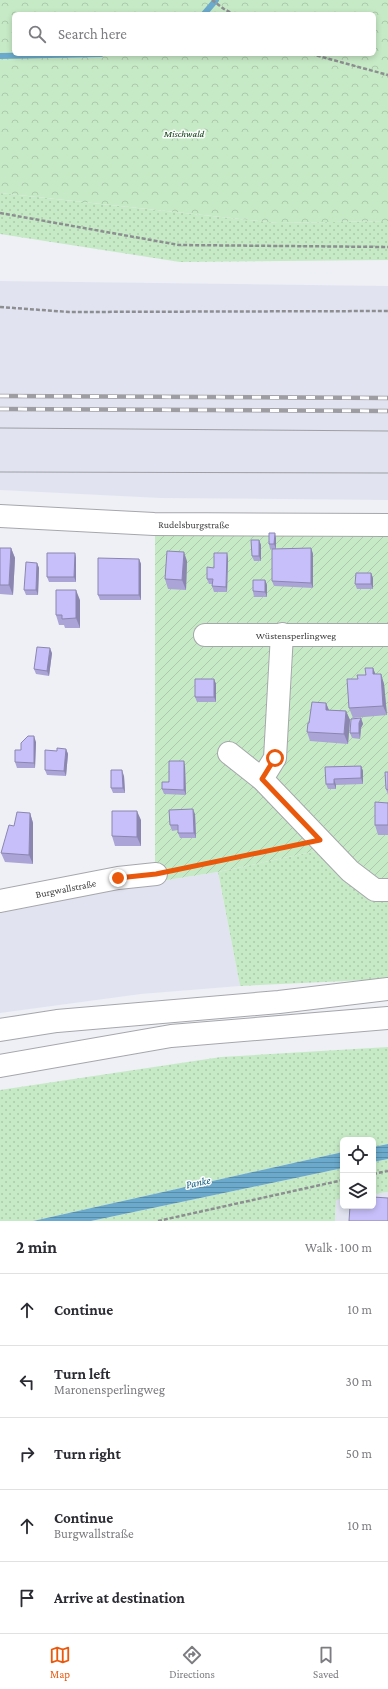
<!DOCTYPE html>
<meta charset="utf-8">
<style>
body{margin:0;font-family:"Crimson Pro",serif;background:#f7f7f7;color:#2b2b33}
.controls{position:absolute;right:12px;bottom:12px;display:grid;overflow:hidden;border-radius:6px;box-shadow:0 2px 6px #0003}
.controls button{width:36px;height:36px;display:grid;place-items:center;padding:0;border:0;border-bottom:1px solid #e1e1e2;background:#fff;color:#2b2b33;font:20px sans-serif}
.stop{position:absolute;width:12px;height:12px;margin:-9px;border:3px solid #ea580c;border-radius:50%;background:#fff}
.stop.end{background:#ea580c;border-color:#fff;box-shadow:0 1px 4px #0008}
.list{margin:0;padding:0;list-style:none}
h2{display:flex;justify-content:space-between;align-items:center;height:52px;margin:0;padding:0 16px;font-size:17px}
h2 small{font-size:13px;font-weight:400;color:#7c7c81}
.list li{display:grid;grid-template-columns:26px 1fr auto;gap:12px;align-items:center;box-sizing:border-box;height:72px;padding:0 16px;border-top:1px solid #e1e1e2}
.list b{display:block;font-size:15px;white-space:nowrap}
.list p{margin:0;font-size:13px;white-space:nowrap;color:#7c7c81}
.list em{font-size:13px;font-style:normal;color:#7c7c81}
.icon{flex:none;width:22px;height:22px;fill:none;stroke:currentColor;stroke-width:2;stroke-linecap:round;stroke-linejoin:round}
.map{position:relative;flex:none;width:388px;height:1221px;overflow:hidden}
.search{position:absolute;background:#fff;box-shadow:0 2px 6px #0003;left:12px;right:12px;top:12px;height:44px;display:flex;align-items:center;gap:10px;box-sizing:border-box;padding:0 14px;border-radius:6px;color:#7c7c81;font-size:15px}
.sheet{height:412px;background:#fff}
nav{display:flex;justify-content:space-around;align-items:center;box-sizing:border-box;height:56px;border-top:1px solid #e1e1e2;background:#fff;font-size:11px;color:#7c7c81}
nav a{display:grid;justify-items:center;gap:2px}
nav .on{color:#ea580c}
.map>svg:first-child{display:block}
.built{fill:#e1e4f0}
.grass{fill:url(#grass-dots)}
.forest{fill:url(#forest-crowns);fill-rule:evenodd}
.garden{fill:url(#garden-furrows)}
.water{fill:url(#water-rules)}
.lines{fill:none;stroke-linecap:round;stroke-linejoin:round}
.stream{stroke:#6baacc;stroke-width:6}
.minor-casing{stroke:#a6a7ac;stroke-width:24}
.highway-casing{stroke:#a6a7ac;stroke-width:24}
.path{stroke:#8d8e91;stroke-width:2.5;stroke-dasharray:4 2;stroke-linecap:butt}
.minor{stroke:#fff;stroke-width:22}
.highway{stroke:#fff;stroke-width:22}
.tram{stroke:#9e9ea2;stroke-width:1}
.rail-casing{stroke:#9e9ea2;stroke-width:4.5}
.rail{stroke:#fefeff;stroke-width:3;stroke-dasharray:9;stroke-linecap:butt}
.wall{fill:#aba4d7}
.shaded-wall{fill:#8b86af}
.building{fill:#c7bffa;stroke:#8b86af}
.route{stroke:#ea580c;stroke-width:5}
.labels{text-anchor:middle;stroke-width:3;stroke-linejoin:round;paint-order:stroke}
.park-label{font-size:10px;font-style:italic;fill:#043709;stroke:#fefeff}
.street-label{font-size:10px;fill:#3c3c3e;stroke:#fefeff}
.water-label{font-size:11px;font-style:italic;fill:#0a5d7f;stroke:#fefeff}
</style>
<div class="map">
<svg width="388" height="1221" viewBox="0 0 388 1221">
<defs>
<pattern id="grass-dots" width="8" height="8" patternUnits="userSpaceOnUse"><rect width="8" height="8" fill="#c7eac6"/><path d="M2 2h.1M6 6h.1" fill="none" stroke="#accaab" stroke-width="1.8" stroke-linecap="round"/></pattern>
<pattern id="forest-crowns" width="20" height="18" patternUnits="userSpaceOnUse"><rect width="20" height="18" fill="#c7eac6"/><path d="M2 6a3 3 0 1 1 6 0M12 15a3 3 0 1 1 6 0" fill="none" stroke="#accaab"/></pattern>
<pattern id="garden-furrows" width="10" height="10" patternUnits="userSpaceOnUse"><rect width="10" height="10" fill="#c7eac6"/><path d="M-1 1l2-2M0 10L10 0M9 11l2-2" fill="none" stroke="#accaab"/></pattern>
<pattern id="water-rules" width="6" height="5" patternUnits="userSpaceOnUse"><rect width="6" height="5" fill="#6baacc"/><path d="M0 2.5h6" fill="none" stroke="#598ca7"/></pattern>
</defs>
<rect width="100%" height="100%" fill="#eff0f5"/>
<path class="built" d="M 0,281 L 388,286 L 388,500 L 160,498 L 0,490 Z
M 218,872 L 240,986 L 141,994 L 0,1013 L 0,913 L 155,882 Z
M 388,1192 L 388,1221 L 335,1221 L 336,1199 L 343,1199 L 343,1206 L 373,1206 L 373,1194 Z"/>
<path class="grass" d="M 0,193 L 278,223 L 388,221 L 388,260 L 180,262 L 0,234 Z
M 321,850 L 388,896 L 388,979 L 240,986 L 218,872 Z
M 388,1047 L 388,1144 L 373,1147 L 373,1140 L 343,1140 L 343,1152 L 33,1221 L 0,1221 L 0,1090 L 221,1057 Z
M 388,1159 L 388,1192 L 373,1194 L 373,1162 Z
M 343,1168 L 343,1198 L 336,1200 L 335,1221 L 91,1221 Z"/>
<path class="forest" d="M 0,0 L 388,0 L 388,221 L 278,223 L 0,193 ZM 14,14 L 374,14 L 374,54 L 14,54 Z"/>
<path class="garden" d="M 155,535 L 388,537 L 388,896 L 321,850 L 218,872 L 155,882 Z"/>
<path class="water" d="M 388,1144 L 388,1159 L 373,1162 L 373,1147 Z
M 343,1152 L 343,1168 L 91,1221 L 33,1221 Z"/>
<g class="lines">
<path class="stream" d="M 204,14 L 216,0
M 0,56 L 101,54"/>
<defs>
<g id="minor">
<path id="s1" d="M 0,516 L 154,524 L 388,525"/>
<path id="s2" d="M 205,635 L 388,635"/>
<path d="M 229,753 L 262,779 L 350,871 L 375,890 L 388,890"/>
<path d="M 262,779 L 275,758 L 282,634"/>
<path id="s3" d="M 0,901 L 118,878 L 156,874"/>
</g>
<path id="highway" d="M 0,1030 L 57,1021 L 279,1002 L 388,989
M 0,1066 L 171,1036 L 388,1018"/>
</defs>
<use href="#minor" class="minor-casing"/>
<use href="#highway" class="highway-casing"/>
<path class="path" d="M 212,0 L 224,9 L 233,14
M 311,54 L 388,75
M 0,213 L 179,245 L 388,247
M 0,307 L 69,312 L 388,311
M 176,870 L 296,845
M 373,1174 L 388,1171
M 158,1221 L 343,1180"/>
<use href="#minor" class="minor"/>
<use href="#highway" class="highway"/>
<path class="tram" d="M 0,428 L 388,431
M 0,472 L 388,473"/>
<defs>
<path id="rail" d="M 0,396 L 388,398
M 0,409 L 388,411"/>
</defs>
<use href="#rail" class="rail-casing"/>
<use href="#rail" class="rail"/>
</g>
<path class="wall" d="M 276,538 L 276,549 L 270,549 L 269,544 Z
M 259,540 L 261,545 L 261,561 L 254,561 L 252,556 Z
M 0,548 L 11,548 L 15,558 L 13,595 L 0,594 Z
M 311,548 L 313,554 L 313,588 L 274,586 L 272,581 Z
M 75,553 L 76,558 L 76,582 L 49,582 L 47,577 Z
M 227,553 L 228,559 L 227,592 L 214,592 L 212,586 L 212,584 L 209,584 L 207,579 L 214,568 Z
M 139,559 L 141,564 L 141,600 L 100,600 L 98,595 Z
M 187,561 L 186,590 L 168,589 L 165,579 Z
M 37,563 L 39,568 L 38,595 L 26,595 L 24,590 Z
M 371,573 L 373,578 L 373,589 L 357,589 L 355,584 Z
M 265,580 L 267,585 L 267,597 L 254,597 L 253,591 Z
M 80,600 L 80,628 L 65,628 L 64,625 L 59,625 L 56,615 Z
M 52,653 L 49,676 L 36,674 L 34,669 Z
M 373,668 L 375,674 L 381,674 L 384,684 L 387,715 L 353,718 L 349,708 L 358,679 L 366,675 Z
M 214,679 L 216,684 L 216,702 L 197,702 L 195,697 Z
M 326,703 L 329,710 L 346,711 L 350,720 L 348,744 L 310,741 L 307,732 L 309,723 Z
M 361,718 L 363,724 L 361,728 L 360,739 L 352,738 L 350,733 Z
M 36,742 L 35,768 L 17,768 L 15,762 L 21,750 Z
M 66,749 L 68,754 L 66,776 L 47,775 L 45,770 L 57,751 Z
M 185,766 L 186,795 L 164,794 L 162,789 Z
M 361,766 L 363,771 L 363,784 L 336,785 L 336,789 L 328,789 L 326,784 L 325,767 Z
M 388,772 L 388,795 L 386,789 Z
M 124,776 L 125,793 L 113,793 L 111,788 Z
M 388,803 L 388,835 L 378,835 L 375,825 Z
M 30,813 L 33,823 L 33,864 L 5,862 L 1,853 L 14,826 Z
M 195,814 L 196,838 L 180,838 L 178,833 L 178,830 L 172,831 L 170,825 Z
M 141,820 L 141,846 L 115,846 L 112,836 Z"/>
<path class="shaded-wall" d="M 275,533 L 276,538 L 276,549 L 274,544 Z
M 259,540 L 261,545 L 261,561 L 259,556 Z
M 11,548 L 15,558 L 13,595 L 9,585 Z
M 311,548 L 313,554 L 313,588 L 311,583 Z
M 184,552 L 187,561 L 186,590 L 182,580 Z
M 75,553 L 76,558 L 76,582 L 74,577 Z
M 227,553 L 228,559 L 227,592 L 226,587 Z
M 139,559 L 141,564 L 141,600 L 139,595 Z
M 37,563 L 39,568 L 38,595 L 36,590 Z
M 371,573 L 373,578 L 373,589 L 371,584 Z
M 265,580 L 267,585 L 267,597 L 265,592 Z
M 76,590 L 80,600 L 80,628 L 76,618 Z
M 50,648 L 52,653 L 49,676 L 47,671 Z
M 373,668 L 377,678 L 373,674 Z
M 381,674 L 384,684 L 387,715 L 383,706 Z
M 214,679 L 216,684 L 216,702 L 214,697 Z
M 326,703 L 330,713 L 326,710 Z
M 346,711 L 350,720 L 348,744 L 344,734 Z
M 361,718 L 363,724 L 361,728 L 360,739 L 359,733 L 359,723 Z
M 34,736 L 36,742 L 35,768 L 34,763 Z
M 66,749 L 68,754 L 66,776 L 64,771 Z
M 184,761 L 185,766 L 186,795 L 184,790 Z
M 361,766 L 363,771 L 363,784 L 361,778 Z
M 122,770 L 124,776 L 125,793 L 123,788 Z
M 334,779 L 336,785 L 336,789 L 334,784 Z
M 193,809 L 195,814 L 196,838 L 194,833 Z
M 137,811 L 141,820 L 141,846 L 137,837 Z
M 30,813 L 33,823 L 33,864 L 29,855 Z"/>
<path class="building" d="M 269,533 L 275,533 L 274,544 L 269,544 Z
M 251,540 L 259,540 L 259,556 L 252,556 Z
M 0,548 L 11,548 L 9,585 L 0,585 Z
M 311,548 L 311,583 L 272,581 L 272,549 Z
M 167,551 L 184,552 L 182,580 L 165,579 Z
M 47,553 L 75,553 L 74,577 L 47,577 Z
M 214,553 L 227,553 L 226,587 L 212,586 L 213,579 L 207,579 L 207,567 L 214,568 Z
M 98,558 L 139,559 L 139,595 L 98,595 Z
M 26,562 L 37,563 L 36,590 L 24,590 Z
M 356,573 L 371,573 L 371,584 L 355,584 Z
M 253,580 L 265,580 L 265,592 L 253,591 Z
M 56,590 L 76,590 L 76,618 L 62,619 L 62,615 L 56,615 Z
M 37,647 L 50,648 L 47,671 L 34,669 Z
M 365,668 L 373,668 L 373,674 L 381,674 L 383,706 L 349,708 L 347,679 L 358,679 L 357,675 L 366,675 Z
M 195,679 L 214,679 L 214,697 L 195,697 Z
M 312,702 L 326,703 L 326,710 L 346,711 L 344,734 L 307,732 L 308,723 L 309,723 Z
M 361,718 L 359,723 L 359,733 L 350,733 L 351,719 Z
M 28,736 L 34,736 L 34,763 L 15,762 L 15,750 L 21,750 L 21,743 Z
M 57,748 L 66,749 L 64,771 L 45,770 L 45,750 L 57,751 Z
M 169,761 L 184,761 L 184,790 L 162,789 L 162,782 L 169,782 Z
M 361,766 L 361,778 L 334,779 L 334,784 L 326,784 L 325,767 Z
M 111,770 L 122,770 L 123,788 L 111,788 Z
M 385,772 L 388,772 L 388,790 L 386,789 Z
M 375,802 L 388,803 L 388,825 L 375,825 Z
M 193,809 L 194,833 L 178,833 L 178,825 L 170,825 L 169,810 Z
M 112,811 L 137,811 L 137,837 L 112,836 Z
M 17,812 L 30,813 L 29,855 L 1,853 L 9,825 L 14,826 Z
M 373,1197 L 388,1198 L 388,1221 L 349,1221 L 350,1206 L 373,1206 Z"/>
<g class="lines">
<path class="route" d="M 118,878 L 156,874 L 320,840 L 262,779 L 275,758"/>
</g>
<g class="labels">
<g class="park-label">
<text x="184" y="137">Mischwald</text>
</g>
<g class="street-label">
<text dy="4" stroke="none"><textPath href="#s1" startOffset="194">Rudelsburgstraße</textPath></text>
<text dy="4" stroke="none"><textPath href="#s2" startOffset="91">Wüstensperlingweg</textPath></text>
<text dy="4" stroke="none"><textPath href="#s3" startOffset="67">Burgwallstraße</textPath></text>
</g>
<g class="water-label">
<text transform="translate(198 1182) rotate(-12)" y="4">Panke</text>
</g>
</g>
</svg>
<div class="controls">
<button><svg class="icon" aria-label="locate" viewBox="0 0 24 24"><circle cx="12" cy="12" r="6"/><path d="M12 2v4M12 18v4M2 12h4M18 12h4"/></svg></button>
<button><svg class="icon" aria-label="layers" viewBox="0 0 24 24"><path d="M12 4l9 5-9 5-9-5zM3 14l9 5 9-5"/></svg></button>
</div>
<div class="stop" style="left:275px;top:758px"></div>
<div class="stop end" style="left:118px;top:878px"></div>
<div class="search"><svg class="icon" aria-label="search" viewBox="0 0 24 24"><circle cx="10" cy="10" r="6"/><path d="M15 15l6 6"/></svg>Search here</div>
</div>
<section class="sheet">
<h2>2 min<small>Walk · 100 m</small></h2>
<ul class="list">
<li><svg class="icon" aria-label="ahead" viewBox="0 0 24 24"><path d="M12 20V5M6 11l6-6 6 6"/></svg><div><b>Continue</b></div><em>10 m</em></li>
<li><svg class="icon" aria-label="left" viewBox="0 0 24 24"><path d="M17 20v-9H6M10 6l-5 5 5 5"/></svg><div><b>Turn left</b><p>Maronensperlingweg</p></div><em>30 m</em></li>
<li><svg class="icon" aria-label="right" viewBox="0 0 24 24"><path d="M7 20v-9h11M14 6l5 5-5 5"/></svg><div><b>Turn right</b></div><em>50 m</em></li>
<li><svg class="icon" aria-label="ahead" viewBox="0 0 24 24"><path d="M12 20V5M6 11l6-6 6 6"/></svg><div><b>Continue</b><p>Burgwallstraße</p></div><em>10 m</em></li>
<li><svg class="icon" aria-label="arrive" viewBox="0 0 24 24"><path d="M6 21V4h12l-3 4 3 4H6"/></svg><div><b>Arrive at destination</b></div></li>
</ul>
</section>
<nav>
<a class="on"><svg class="icon" aria-label="map" viewBox="0 0 24 24"><path d="M3 6l6-2 6 2 6-2v14l-6 2-6-2-6 2zM9 4v14M15 6v14"/></svg>Map</a>
<a><svg class="icon" aria-label="directions" viewBox="0 0 24 24"><path d="M12 3l9 9-9 9-9-9zM9 14v-3h6M13 9l2 2-2 2"/></svg>Directions</a>
<a><svg class="icon" aria-label="saved" viewBox="0 0 24 24"><path d="M7 4h10v16l-5-4-5 4z"/></svg>Saved</a>
</nav>
